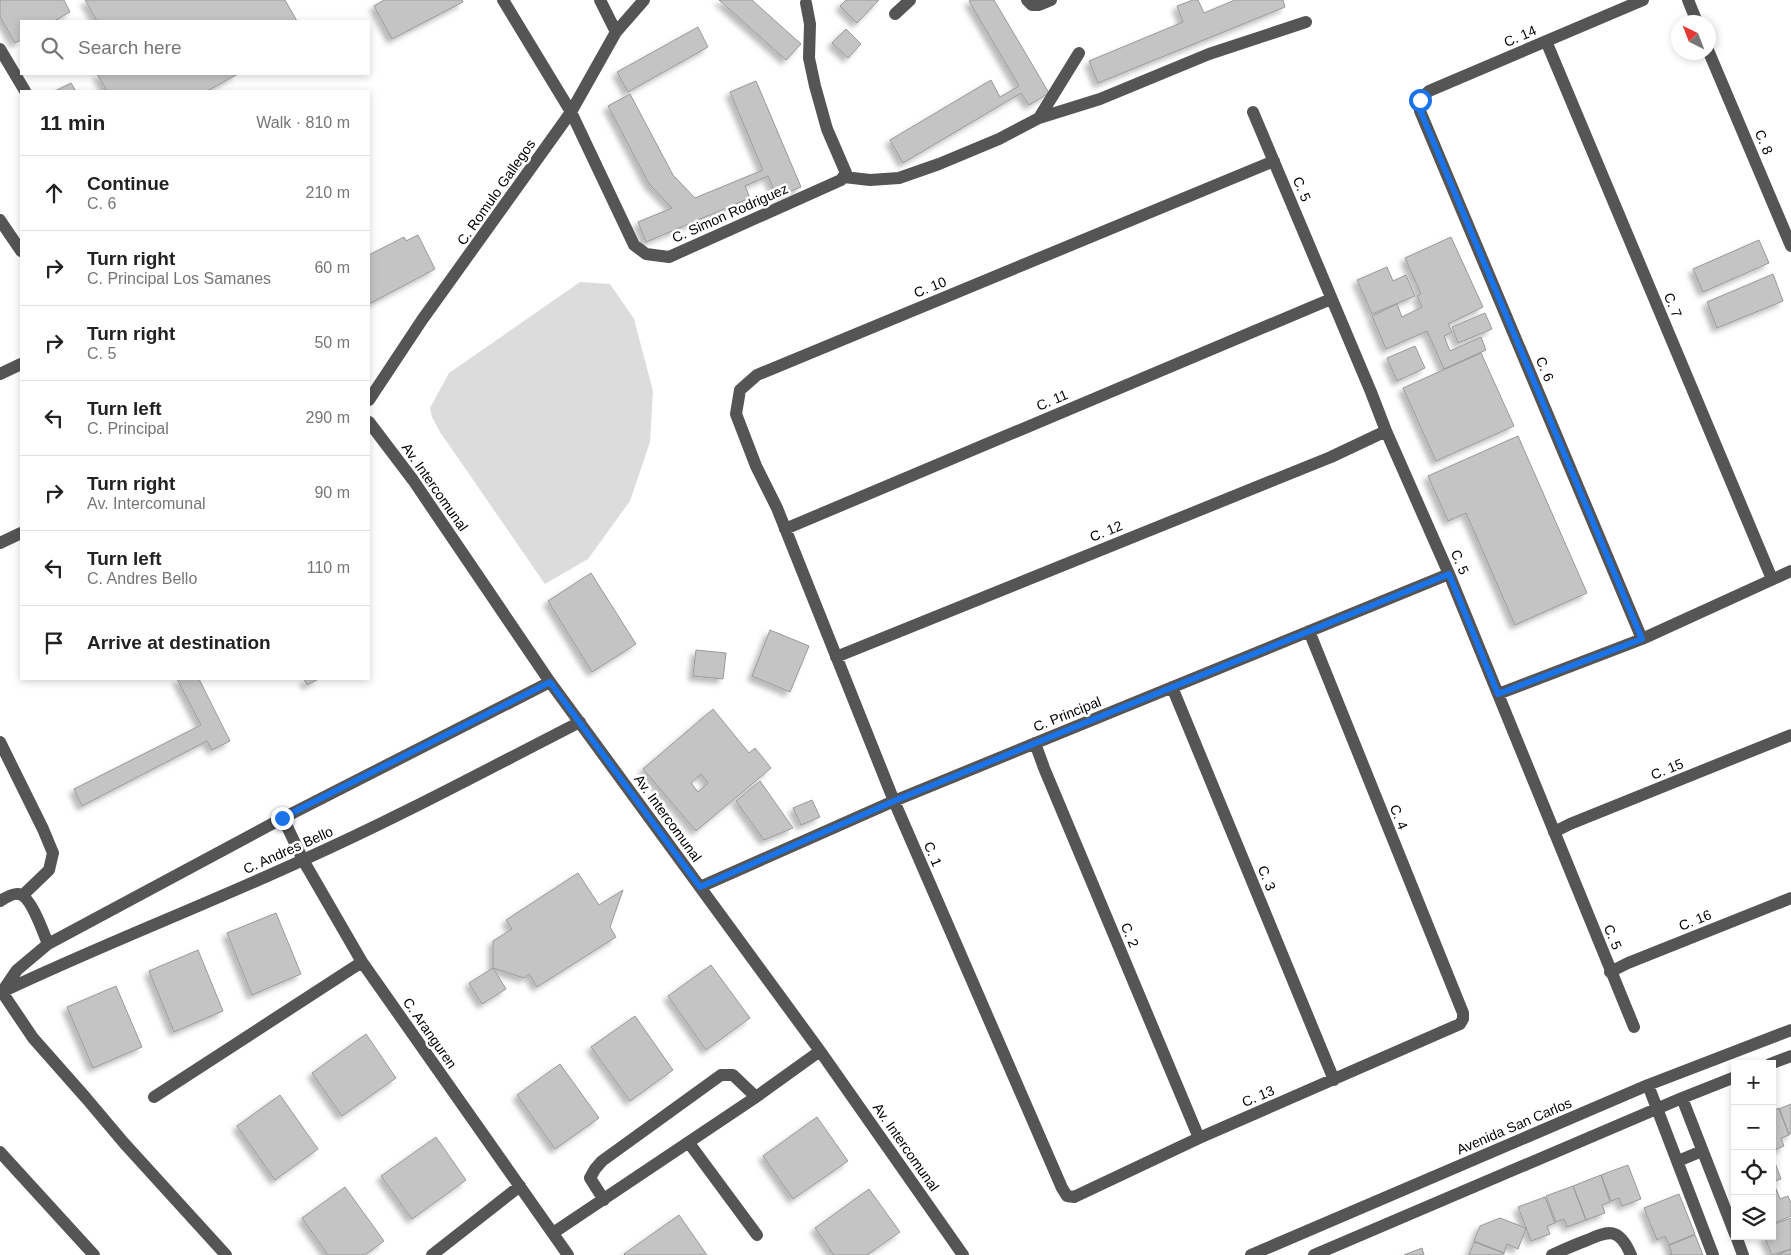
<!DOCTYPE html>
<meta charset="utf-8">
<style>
body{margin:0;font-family:Arial,sans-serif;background:#f2f2f2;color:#222}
.controls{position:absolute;right:15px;bottom:15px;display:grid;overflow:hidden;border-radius:0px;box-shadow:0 2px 8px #0003}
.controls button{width:45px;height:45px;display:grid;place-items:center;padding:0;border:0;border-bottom:1px solid #e0e0e0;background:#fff;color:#222;font:25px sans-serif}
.compass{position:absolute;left:1671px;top:15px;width:45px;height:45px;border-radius:50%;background:#fff;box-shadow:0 2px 8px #0003;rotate:318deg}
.stop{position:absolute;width:15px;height:15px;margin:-11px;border:4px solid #1a73e8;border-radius:50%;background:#fff}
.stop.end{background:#1a73e8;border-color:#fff;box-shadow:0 1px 5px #0008}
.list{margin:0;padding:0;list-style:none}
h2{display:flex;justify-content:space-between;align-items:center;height:65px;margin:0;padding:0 20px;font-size:21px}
h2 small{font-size:16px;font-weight:400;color:#767676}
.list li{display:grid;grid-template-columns:32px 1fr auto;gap:15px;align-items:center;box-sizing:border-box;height:75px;padding:0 20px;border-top:1px solid #e0e0e0}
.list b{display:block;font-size:19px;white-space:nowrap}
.list p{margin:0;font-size:16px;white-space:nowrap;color:#767676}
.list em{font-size:16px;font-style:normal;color:#767676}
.icon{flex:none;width:28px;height:28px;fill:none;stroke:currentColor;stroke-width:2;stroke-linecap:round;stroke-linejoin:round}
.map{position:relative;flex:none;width:1791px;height:1255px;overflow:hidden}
.search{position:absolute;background:#fff;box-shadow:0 2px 8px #0003;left:20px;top:20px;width:350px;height:55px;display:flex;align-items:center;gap:12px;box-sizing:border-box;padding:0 18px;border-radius:0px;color:#767676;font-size:19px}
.panel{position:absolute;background:#fff;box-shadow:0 2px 8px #0003;left:20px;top:90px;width:350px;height:590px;border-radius:0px}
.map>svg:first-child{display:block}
.green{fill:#dcdcdc}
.building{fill:#c4c4c4;stroke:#999;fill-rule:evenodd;filter:url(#shadow)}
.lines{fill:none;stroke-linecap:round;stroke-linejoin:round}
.minor{stroke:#555;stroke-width:12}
.route{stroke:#1a73e8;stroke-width:6}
.labels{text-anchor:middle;stroke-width:5;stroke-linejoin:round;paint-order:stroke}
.street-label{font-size:14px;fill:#000;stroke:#fff}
</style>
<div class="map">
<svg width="1791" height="1255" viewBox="0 0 1791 1255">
<defs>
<filter id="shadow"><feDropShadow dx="-4.5" dy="4.5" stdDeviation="2.5" flood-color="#0004"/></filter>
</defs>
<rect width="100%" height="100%" fill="#fff"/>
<path class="green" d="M 580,282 L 610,284 L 634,319 L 653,391 L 650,442 L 630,501 L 588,559 L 545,584 L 440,432 L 432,417 L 430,408 L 449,373 Z"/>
<path class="building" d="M 0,0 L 64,0 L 70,12 L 54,21 L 21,21 L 21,40 L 15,43 L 0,17 Z
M 85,0 L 285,0 L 297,21 L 97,21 Z
M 384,0 L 462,0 L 463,2 L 392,39 L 374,6 Z
M 719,0 L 752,0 L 801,44 L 786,60 Z
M 846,0 L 879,0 L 857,23 L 840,6 Z
M 971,0 L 994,0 L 1049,93 L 1029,105 L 1021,93 L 903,163 L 890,140 L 991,80 L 1000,97 L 1019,86 L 969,1 Z
M 1193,0 L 1198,0 L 1204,13 L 1235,0 L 1283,0 L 1285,7 L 1098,83 L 1089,61 L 1183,22 L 1177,6 Z
M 698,27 L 708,47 L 628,92 L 617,72 Z
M 846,29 L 861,44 L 848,58 L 832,43 Z
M 97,74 L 238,74 L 207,91 L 107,91 Z
M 756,81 L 801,187 L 777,197 L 768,176 L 745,186 L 750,198 L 646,242 L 638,222 L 672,208 L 649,184 L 608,106 L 630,94 L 673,175 L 695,198 L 763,170 L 730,92 Z
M 71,83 L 76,91 L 55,91 Z
M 418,235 L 435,269 L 369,304 L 369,255 L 404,237 L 406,241 Z
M 1451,237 L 1483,307 L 1448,324 L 1452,332 L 1444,336 L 1450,351 L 1481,337 L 1486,350 L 1444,369 L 1427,331 L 1386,349 L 1372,316 L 1397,304 L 1402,317 L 1422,307 L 1417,296 L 1421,294 L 1405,258 Z
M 1759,240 L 1769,263 L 1703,292 L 1693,269 Z
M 1387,267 L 1393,281 L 1406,275 L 1415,296 L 1372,314 L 1357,280 Z
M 1773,274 L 1783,301 L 1717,328 L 1707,302 Z
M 1485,313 L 1492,329 L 1458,343 L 1452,327 Z
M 1415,346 L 1425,368 L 1397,381 L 1387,358 Z
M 1481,353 L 1514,426 L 1436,461 L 1403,388 Z
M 1518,436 L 1587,593 L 1515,625 L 1466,513 L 1448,521 L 1428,476 Z
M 591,573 L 636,644 L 592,672 L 548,601 Z
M 770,630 L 809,646 L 790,692 L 752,676 Z
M 696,650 L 726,653 L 723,679 L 693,676 Z
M 177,679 L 199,679 L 230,741 L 212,750 L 207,741 L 82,806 L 74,789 L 201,725 Z
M 304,679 L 319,679 L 307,685 Z
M 713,709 L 749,753 L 755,748 L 771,768 L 696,831 L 643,769 ZM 701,774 L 708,783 L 698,792 L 691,783 Z
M 760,781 L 793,828 L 764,840 L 736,801 Z
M 812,800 L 820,817 L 801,825 L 793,808 Z
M 578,873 L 599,905 L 623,890 L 610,927 L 616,937 L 537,987 L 529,974 L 524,978 L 493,968 L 493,941 L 512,929 L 506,920 Z
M 276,913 L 301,974 L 252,995 L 227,933 Z
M 198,950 L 223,1011 L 174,1032 L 149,971 Z
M 711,965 L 750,1018 L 706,1050 L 668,996 Z
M 493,968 L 506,989 L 482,1004 L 469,983 Z
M 116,986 L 142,1047 L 93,1068 L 67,1007 Z
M 635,1016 L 673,1070 L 630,1101 L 591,1047 Z
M 366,1034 L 396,1078 L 342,1116 L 312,1073 Z
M 560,1064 L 599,1118 L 555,1149 L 517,1095 Z
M 280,1095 L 318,1149 L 275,1180 L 237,1126 Z
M 1791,1104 L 1791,1134 L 1789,1134 L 1779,1109 Z
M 1779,1108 L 1789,1135 L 1781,1138 L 1784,1146 L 1772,1151 L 1772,1111 Z
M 817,1117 L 848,1161 L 793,1199 L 763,1156 Z
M 436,1137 L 466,1180 L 412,1219 L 381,1176 Z
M 1774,1160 L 1781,1179 L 1773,1182 L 1777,1191 L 1772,1192 L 1772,1161 Z
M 1628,1165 L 1641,1199 L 1622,1206 L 1619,1198 L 1611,1201 L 1601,1175 Z
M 1601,1175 L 1610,1202 L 1602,1205 L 1605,1213 L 1586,1220 L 1573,1186 Z
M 1573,1186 L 1586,1220 L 1567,1227 L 1564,1219 L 1556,1222 L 1546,1196 Z
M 345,1187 L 384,1241 L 365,1255 L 328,1255 L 302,1218 Z
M 869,1189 L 900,1232 L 867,1255 L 834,1255 L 815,1228 Z
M 1777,1191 L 1780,1199 L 1788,1196 L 1791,1203 L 1791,1216 L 1772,1224 L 1772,1193 Z
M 1679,1194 L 1695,1234 L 1669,1245 L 1665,1236 L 1657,1240 L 1644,1208 Z
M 1545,1197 L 1555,1223 L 1547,1226 L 1550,1234 L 1531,1241 L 1518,1207 Z
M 679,1215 L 707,1255 L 625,1255 L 624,1254 Z
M 1500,1218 L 1526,1228 L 1518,1249 L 1507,1244 L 1504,1253 L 1474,1241 L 1480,1226 Z
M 1791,1218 L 1791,1249 L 1772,1255 L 1764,1236 L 1772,1236 L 1772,1225 Z
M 1695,1235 L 1703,1255 L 1669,1255 L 1672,1254 L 1669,1245 Z
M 1474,1242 L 1504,1253 L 1503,1255 L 1469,1255 Z
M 1422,1248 L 1424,1255 L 1404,1255 Z
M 1791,1249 L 1791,1255 L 1777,1255 Z"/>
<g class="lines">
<path class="minor" d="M 503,0 L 571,112 L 634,245 L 646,254 L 669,257 L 841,180 L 846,173 L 827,129 L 815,86 L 809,58 L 810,24 L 806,3
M 600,0 L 616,32
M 1027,0 L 1032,5 L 1039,5 L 1051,0
M 1688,0 L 1697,22
M 895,14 L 910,0
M 1546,41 L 1772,579
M 0,49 L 25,91
M 1708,50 L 1791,246
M 1253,112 L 1371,392 L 1386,431 L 1449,574 L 1634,1027
M 1039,118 L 1100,99 L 1209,54 L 1306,22
M 1274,161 L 757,375 L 740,390 L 736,414 L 756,466 L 777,508 L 894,801 L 1062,1188 L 1067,1196 L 1074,1197 L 1199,1138 L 1460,1024 L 1463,1019 L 1463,1013 L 1309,631
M 844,177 L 870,180 L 899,178 L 939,164 L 999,139 L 1039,118 L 1079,53
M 0,220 L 21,251
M 0,374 L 21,364
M 369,400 L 422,320 L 571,112 L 616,32 L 644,0
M 369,422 L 413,480 L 550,682 L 820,1051 L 963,1255
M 785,529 L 1331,299
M 0,543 L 21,533
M 1642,639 L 1420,111 C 1419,101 1422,97 1429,91 L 1643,0
M 836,657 L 1331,457 L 1386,431
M 1172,687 L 1334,1080
M 1498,694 L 1642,639 L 1791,571
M 0,742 L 43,829 L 53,853 L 49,870 L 23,895
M 1035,743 L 1044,768 L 1199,1138
M 283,818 L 303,860 L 362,962 L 568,1255
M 1554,832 L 1570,824 L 1791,735
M 700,887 L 894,801 L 1449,574
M 0,901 C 5,898 13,893 18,894 C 30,894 44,934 48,944
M 1610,972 L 1628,963 L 1791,898
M 2,992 C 101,945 203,906 303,860 C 397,818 488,769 580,722
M 1770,1064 L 1791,1056
M 1648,1085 L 1713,1255
M 154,1097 L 362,962
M 1682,1098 L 1735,1234
M 689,1143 L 757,1235
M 0,1152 L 94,1255
M 1678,1161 L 1702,1151
M 604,1200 L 590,1178 L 595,1169 L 602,1161 L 721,1075 L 733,1075 L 756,1097
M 553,1233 L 756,1097 L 820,1051
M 1736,1236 L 1743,1255
M 226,1255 L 124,1143 L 86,1098 L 33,1038 L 2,992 L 17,970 L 48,944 L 283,818 L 550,682
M 432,1255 L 520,1186
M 1251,1255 L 1648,1085 L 1791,1030
M 1314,1255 L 1682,1098 L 1735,1077
M 1552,1255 C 1563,1250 1574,1245 1585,1241 C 1609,1230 1619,1227 1631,1255"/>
</g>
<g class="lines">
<path class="route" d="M 282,818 L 550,682 L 700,887 L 894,801 L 1449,574 L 1498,694 L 1642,639 L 1420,110 L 1420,100"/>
</g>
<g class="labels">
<g class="street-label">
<text transform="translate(1520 36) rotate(-23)" y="5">C. 14</text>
<text transform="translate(1764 142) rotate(67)" y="5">C. 8</text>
<text transform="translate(1302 189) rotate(67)" y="5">C. 5</text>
<text transform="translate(496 192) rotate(-55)" y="5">C. Romulo Gallegos</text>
<text transform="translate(730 213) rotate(-24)" y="5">C. Simon Rodriguez</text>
<text transform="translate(930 287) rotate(-22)" y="5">C. 10</text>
<text transform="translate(1673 305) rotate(67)" y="5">C. 7</text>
<text transform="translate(1545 369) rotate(67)" y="5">C. 6</text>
<text transform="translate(1052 400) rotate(-23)" y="5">C. 11</text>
<text transform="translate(435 487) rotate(55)" y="5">Av. Intercomunal</text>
<text transform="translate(1106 531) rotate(-22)" y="5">C. 12</text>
<text transform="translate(1460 562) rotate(67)" y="5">C. 5</text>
<text transform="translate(1067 714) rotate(-22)" y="5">C. Principal</text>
<text transform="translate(1667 769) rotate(-22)" y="5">C. 15</text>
<text transform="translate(1399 817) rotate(68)" y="5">C. 4</text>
<text transform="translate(668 818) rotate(54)" y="5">Av. Intercomunal</text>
<text transform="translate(288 850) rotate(-24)" y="5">C. Andres Bello</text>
<text transform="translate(933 854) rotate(67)" y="5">C. 1</text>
<text transform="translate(1267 878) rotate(68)" y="5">C. 3</text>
<text transform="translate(1695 920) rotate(-22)" y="5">C. 16</text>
<text transform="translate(1130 935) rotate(67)" y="5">C. 2</text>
<text transform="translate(1613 937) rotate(68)" y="5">C. 5</text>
<text transform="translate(430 1033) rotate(55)" y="5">C. Aranguren</text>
<text transform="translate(1258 1096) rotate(-23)" y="5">C. 13</text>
<text transform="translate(1514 1126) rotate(-23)" y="5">Avenida San Carlos</text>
<text transform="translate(906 1147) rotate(55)" y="5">Av. Intercomunal</text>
</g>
</g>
</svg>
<div class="controls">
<button>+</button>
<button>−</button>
<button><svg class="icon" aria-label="locate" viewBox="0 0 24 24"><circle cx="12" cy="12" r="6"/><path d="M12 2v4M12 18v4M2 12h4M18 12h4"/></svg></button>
<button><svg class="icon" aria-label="layers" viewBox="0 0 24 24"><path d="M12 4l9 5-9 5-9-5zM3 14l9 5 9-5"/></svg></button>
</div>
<svg class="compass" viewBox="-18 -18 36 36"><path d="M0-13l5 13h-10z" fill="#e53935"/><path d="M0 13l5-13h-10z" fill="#767676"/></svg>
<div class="stop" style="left:1420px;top:100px"></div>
<div class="stop end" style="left:282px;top:818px"></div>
<div class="search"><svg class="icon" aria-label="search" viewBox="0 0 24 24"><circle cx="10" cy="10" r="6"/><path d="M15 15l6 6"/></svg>Search here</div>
<section class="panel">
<h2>11 min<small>Walk · 810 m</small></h2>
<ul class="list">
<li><svg class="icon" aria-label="ahead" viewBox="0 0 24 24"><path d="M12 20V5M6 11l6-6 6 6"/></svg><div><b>Continue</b><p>C. 6</p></div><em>210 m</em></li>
<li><svg class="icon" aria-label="right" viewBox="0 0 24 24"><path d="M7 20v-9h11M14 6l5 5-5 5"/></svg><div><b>Turn right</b><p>C. Principal Los Samanes</p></div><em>60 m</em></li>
<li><svg class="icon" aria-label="right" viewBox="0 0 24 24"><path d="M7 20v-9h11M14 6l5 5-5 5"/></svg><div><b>Turn right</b><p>C. 5</p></div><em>50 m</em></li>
<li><svg class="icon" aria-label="left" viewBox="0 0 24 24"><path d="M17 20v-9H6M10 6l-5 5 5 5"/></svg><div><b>Turn left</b><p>C. Principal</p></div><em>290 m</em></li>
<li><svg class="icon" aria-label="right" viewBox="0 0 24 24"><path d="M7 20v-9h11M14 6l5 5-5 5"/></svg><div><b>Turn right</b><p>Av. Intercomunal</p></div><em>90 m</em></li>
<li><svg class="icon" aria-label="left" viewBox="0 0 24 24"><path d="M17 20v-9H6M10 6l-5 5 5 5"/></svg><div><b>Turn left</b><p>C. Andres Bello</p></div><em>110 m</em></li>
<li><svg class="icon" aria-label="arrive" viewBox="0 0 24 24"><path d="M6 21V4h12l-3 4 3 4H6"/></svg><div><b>Arrive at destination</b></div></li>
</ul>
</section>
</div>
